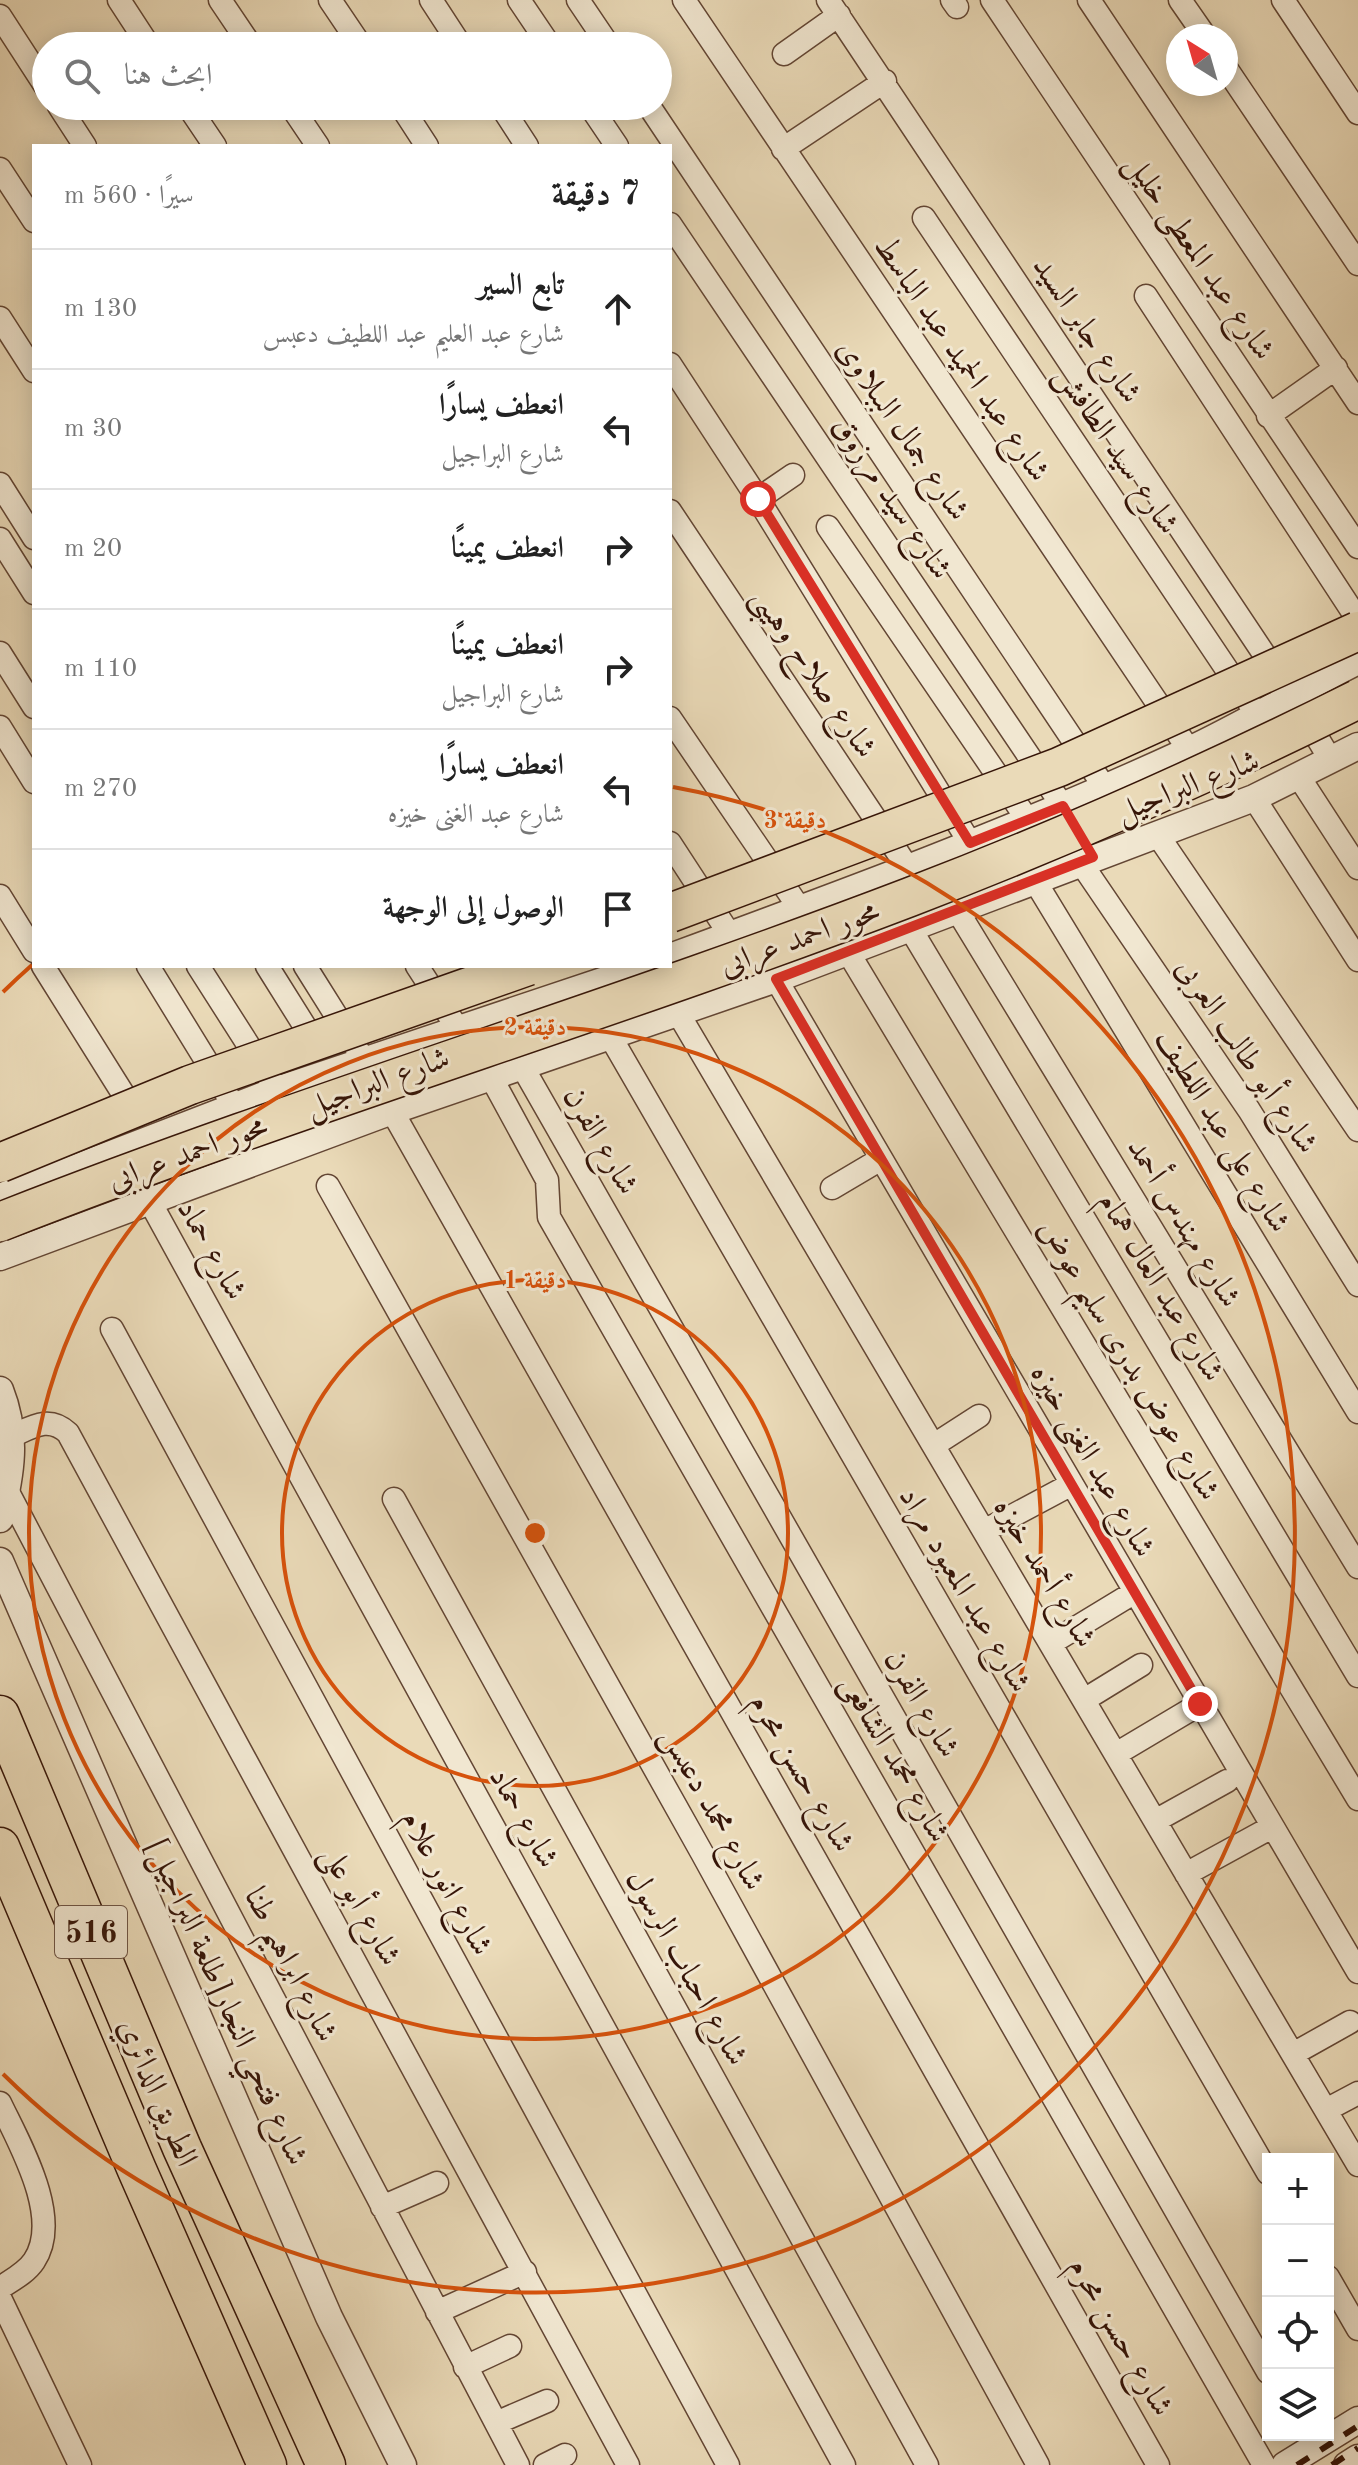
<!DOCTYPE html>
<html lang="ar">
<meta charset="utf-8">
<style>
body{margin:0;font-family:"Old Standard TT",Amiri,serif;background:#f2f2f2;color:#222;direction:rtl}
.controls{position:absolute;right:24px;bottom:24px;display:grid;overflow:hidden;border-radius:0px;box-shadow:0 4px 20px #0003}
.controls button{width:72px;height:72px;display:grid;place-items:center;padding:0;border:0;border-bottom:2px solid #e0e0e0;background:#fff;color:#222;font:40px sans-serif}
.compass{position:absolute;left:1166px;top:24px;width:72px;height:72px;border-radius:50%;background:#fff;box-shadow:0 4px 20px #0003;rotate:323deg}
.stop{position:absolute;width:24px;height:24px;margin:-18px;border:6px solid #d93025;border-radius:50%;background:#fff}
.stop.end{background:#d93025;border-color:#fff;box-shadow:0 2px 8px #0008}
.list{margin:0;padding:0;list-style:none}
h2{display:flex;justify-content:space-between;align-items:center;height:104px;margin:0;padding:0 32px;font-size:34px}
h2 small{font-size:26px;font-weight:400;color:#767676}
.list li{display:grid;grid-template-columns:52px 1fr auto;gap:24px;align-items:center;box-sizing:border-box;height:120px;padding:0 32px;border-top:2px solid #e0e0e0}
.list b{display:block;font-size:30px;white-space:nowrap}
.list p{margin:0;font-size:26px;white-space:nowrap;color:#767676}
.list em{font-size:26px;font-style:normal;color:#767676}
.icon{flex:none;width:44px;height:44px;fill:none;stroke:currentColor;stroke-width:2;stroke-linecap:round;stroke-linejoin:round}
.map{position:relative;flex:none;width:1358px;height:2465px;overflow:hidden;direction:ltr}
.search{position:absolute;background:#fff;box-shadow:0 4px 20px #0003;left:32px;top:32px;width:640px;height:88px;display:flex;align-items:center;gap:20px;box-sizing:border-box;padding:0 28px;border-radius:44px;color:#767676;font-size:30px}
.panel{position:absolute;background:#fff;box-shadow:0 4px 20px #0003;left:32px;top:144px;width:640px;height:824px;border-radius:0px;direction:rtl}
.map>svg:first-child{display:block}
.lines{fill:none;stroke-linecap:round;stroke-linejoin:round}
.minor-casing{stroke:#634634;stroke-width:25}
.tertiary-casing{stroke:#634634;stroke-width:29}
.motorway-casing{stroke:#361508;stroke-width:41}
.minor{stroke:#f1e7d1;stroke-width:22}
.tertiary{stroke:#f1e7d1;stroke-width:26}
.motorway{stroke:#eadab8;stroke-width:38}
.rail{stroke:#361508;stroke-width:6;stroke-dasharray:14 14;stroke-linecap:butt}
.motorway-bridge-casing{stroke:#361508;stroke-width:41;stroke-linecap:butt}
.motorway-bridge{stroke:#eadab8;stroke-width:38}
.route{stroke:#d93025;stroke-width:10}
.ring{fill:none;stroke:#d6520c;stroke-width:4}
.labels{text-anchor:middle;stroke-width:6;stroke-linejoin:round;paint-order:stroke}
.shield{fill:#f1e7d1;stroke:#6e5444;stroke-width:2}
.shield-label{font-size:30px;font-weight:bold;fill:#361508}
.street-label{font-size:32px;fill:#361508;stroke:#f1e7d1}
.centre{fill:#d6520c;stroke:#f1e7d1;stroke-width:4}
.ring-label{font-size:24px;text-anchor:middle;font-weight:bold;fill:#d6520c;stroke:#f1e7d1;stroke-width:6;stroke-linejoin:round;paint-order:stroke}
</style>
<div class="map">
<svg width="1358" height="2465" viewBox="0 0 1358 2465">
<rect width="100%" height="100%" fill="#eadab8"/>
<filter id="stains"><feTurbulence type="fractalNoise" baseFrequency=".0025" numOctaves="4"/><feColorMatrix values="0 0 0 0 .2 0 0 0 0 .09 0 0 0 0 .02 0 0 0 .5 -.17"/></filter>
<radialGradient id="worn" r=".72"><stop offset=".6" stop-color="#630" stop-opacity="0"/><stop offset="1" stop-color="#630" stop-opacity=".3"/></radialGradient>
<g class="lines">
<defs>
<path id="minor" d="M 119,0 L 149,46
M 220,0 L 251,46
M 330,0 L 361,46
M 431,0 L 461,46
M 519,0 L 550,46
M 578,0 L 609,46
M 684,0 L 1189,750
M 828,0 L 1280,678
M 952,0 L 957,7
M 992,0 L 1358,547
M 1089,0 L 1358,403
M 1180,0 L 1205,36
M 1283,0 L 1358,113
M 0,16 L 46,87
M 784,54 L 839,15
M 1226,68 L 1358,264
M 59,106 L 85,146
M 188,106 L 215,146
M 291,106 L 318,146
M 401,106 L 427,146
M 501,106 L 527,146
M 590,106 L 617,146
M 649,106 L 1105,788
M 783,149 L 885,81
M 0,169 L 34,221
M 924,218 L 1258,716
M 670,224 L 1072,820
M 1146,296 L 1358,620
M 0,318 L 34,371
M 670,364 L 758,499 L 970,843
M 1268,416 L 1336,368
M 0,484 L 34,538
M 758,499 L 793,475
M 670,511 L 908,868
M 828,527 L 1027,819
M 0,539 L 34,593
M 0,653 L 34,707
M 1303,714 L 1330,759
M 670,718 L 800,909
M 0,727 L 34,782
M 1299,777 L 1358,868
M 1254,798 L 1358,960
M 1157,834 L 1358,1130
M 670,843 L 730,935
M 1081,863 L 1249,1110 L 1358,1285
M 1035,881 L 1358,1412
M 0,896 L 34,951
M 957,910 L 1358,1567
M 910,928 L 1358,1676
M 848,952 L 1358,1799
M 43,966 L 137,1116
M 148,966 L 234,1106
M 198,966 L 277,1090
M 267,966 L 319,1049
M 305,966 L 364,1060
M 417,966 L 458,1029
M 776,979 L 1358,1972
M 678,1013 L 1358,2165
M 610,1036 L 1268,2173
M 522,1066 L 1268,2372
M 491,1077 L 547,1180 L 549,1217 L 1264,2465
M 392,1111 L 1158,2465
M 328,1186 L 702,1853 L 1038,2465
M 832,1188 L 881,1159
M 149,1200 L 844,2465
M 112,1329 L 728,2465
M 12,1436 C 32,1427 49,1415 68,1433 L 628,2465
M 934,1445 L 979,1416
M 8,1492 L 518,2465
M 394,1499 L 927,2465
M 984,1531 L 1072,1484
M 1051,1643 L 1135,1592
M 1084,1700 L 1141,1665
M 1116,1754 L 1200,1704
M 1155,1821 L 1227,1781
M 1186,1874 L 1272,1827
M 1293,2054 L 1350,2022
M 0,2103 C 19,2143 63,2218 34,2261 C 26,2273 12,2280 0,2288
M 1326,2110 L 1358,2093
M 382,2207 L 437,2183
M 1328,2277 L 1358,2329
M 0,2298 L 80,2465
M 437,2312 L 525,2272
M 465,2367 L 510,2346
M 496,2423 L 547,2401
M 545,2465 L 565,2455"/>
<path id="tertiary" d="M 670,957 C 844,893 1018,829 1187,751 C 1245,724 1300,690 1358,661
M 0,1197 L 277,1090 L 647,966
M 0,1257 L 392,1111 L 776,979 L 1254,798 L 1358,746
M 0,1390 C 18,1435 11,1475 0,1519
M 0,1561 L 329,2317 L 403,2465
M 1285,2465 L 1358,2420
M 1347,2465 L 1358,2458"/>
<path id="motorway" d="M 0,1715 L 182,2148 L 326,2465
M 0,1847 L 137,2170 L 267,2465"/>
</defs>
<use href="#minor" class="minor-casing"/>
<use href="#tertiary" class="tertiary-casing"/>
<use href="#motorway" class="motorway-casing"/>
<use href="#minor" class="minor"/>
<use href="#tertiary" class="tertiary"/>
<use href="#motorway" class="motorway"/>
<path class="rail" d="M 1297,2465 L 1358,2426
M 1332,2465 L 1358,2448"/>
<defs>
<path id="motorway-bridge" d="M 670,913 L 1059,767 L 1358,631
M 0,1163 L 190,1085 L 528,966
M 0,1222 C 300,1104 609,1012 910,897 C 1062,839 1212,772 1358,699"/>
</defs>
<use href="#motorway-bridge" class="motorway-bridge-casing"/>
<use href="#motorway-bridge" class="motorway-bridge"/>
</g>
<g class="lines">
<path class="route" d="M 758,499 L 970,843 L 1063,806 L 1093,857 L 776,979 L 1200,1704"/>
</g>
<g class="ring">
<circle cx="535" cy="1533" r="253"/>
<circle cx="535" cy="1533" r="506"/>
<path d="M3 992A759 759 0 0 1 32 965M673 787A759 759 0 1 1 3 2074"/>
</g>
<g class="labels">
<rect class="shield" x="55" y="1906" width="72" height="52" rx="6"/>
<g class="shield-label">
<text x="91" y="1942">516</text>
</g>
<g class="street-label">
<text transform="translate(1201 256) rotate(56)" y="11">شارع عبد المعطى خليل</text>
<text transform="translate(1088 329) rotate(56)" y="11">شارع جابر السيد</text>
<text transform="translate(963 358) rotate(56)" y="11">شارع عبد الحميد عبد الباسط</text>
<text transform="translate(904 429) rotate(56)" y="11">شارع جمال الببلاوى</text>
<text transform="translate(1118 449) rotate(56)" y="11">شارع سيد الطافش</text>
<text transform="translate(893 497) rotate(56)" y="11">شارع سيد مرزوق</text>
<text transform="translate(815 672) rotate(56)" y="11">شارع صلاح وهيبى</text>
<text transform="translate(1187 785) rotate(-21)" y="11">شارع البراجيل</text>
<text transform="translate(799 937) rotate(-20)" y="11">محور احمد عرابى</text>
<text transform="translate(1248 1055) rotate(56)" y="11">شارع أبو طالب العربى</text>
<text transform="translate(377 1081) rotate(-20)" y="11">شارع البراجيل</text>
<text transform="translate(1224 1130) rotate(59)" y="11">شارع على عبد اللطيف</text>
<text transform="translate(602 1140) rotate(60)" y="11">شارع الفرن</text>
<text transform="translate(187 1152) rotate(-20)" y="11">محور احمد عرابى</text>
<text transform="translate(1185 1222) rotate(59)" y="11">شارع مهندس أحمد</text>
<text transform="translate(213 1249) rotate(61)" y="11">شارع حماد</text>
<text transform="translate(1162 1286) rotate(59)" y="11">شارع عبد العال همام</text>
<text transform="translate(1130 1359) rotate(59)" y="11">شارع عوض بدرى سليم عوض</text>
<text transform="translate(1094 1460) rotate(60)" y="11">شارع عبد الغنى خيزه</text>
<text transform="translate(1046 1572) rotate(59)" y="11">شارع أحمد خيزه</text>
<text transform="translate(966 1589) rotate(60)" y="11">شارع عبد المعبود مراد</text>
<text transform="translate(923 1703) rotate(60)" y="11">شارع الفرن</text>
<text transform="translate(896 1758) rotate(60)" y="11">شارع محمد الشافعى</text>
<text transform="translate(803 1772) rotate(60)" y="11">شارع حسن محرم</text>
<text transform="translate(714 1808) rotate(61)" y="11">شارع محمد دعبس</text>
<text transform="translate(525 1817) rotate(61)" y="11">شارع حماد</text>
<text transform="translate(448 1882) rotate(62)" y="11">شارع انور علام</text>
<text transform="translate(362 1905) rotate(61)" y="11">شارع أبو على</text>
<text transform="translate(292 1964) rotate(63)" y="11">شارع ابراهيم طنا</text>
<text transform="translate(688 1967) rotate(61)" y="11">شارع احباب الرسول</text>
<text transform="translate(228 2001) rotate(66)" y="11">شارع فتحي النجار[طلعة البراجيل]</text>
<text transform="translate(159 2092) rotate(67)" y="11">الطريق الدائري</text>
<text transform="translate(1122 2336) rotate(60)" y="11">شارع حسن محرم</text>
</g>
</g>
<circle cx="535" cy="1533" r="12" class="centre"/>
<g class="ring-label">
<text x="795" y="828">3 دقيقة</text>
<text x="535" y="1035">2 دقيقة</text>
<text x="535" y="1288">1 دقيقة</text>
</g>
<rect width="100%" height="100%" filter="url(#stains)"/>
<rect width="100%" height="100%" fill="url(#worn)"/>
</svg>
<div class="controls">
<button>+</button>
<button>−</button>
<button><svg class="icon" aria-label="locate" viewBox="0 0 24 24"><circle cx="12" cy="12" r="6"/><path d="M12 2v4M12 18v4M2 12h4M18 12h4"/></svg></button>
<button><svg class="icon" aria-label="layers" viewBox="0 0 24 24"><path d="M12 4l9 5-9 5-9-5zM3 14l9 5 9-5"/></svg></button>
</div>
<svg class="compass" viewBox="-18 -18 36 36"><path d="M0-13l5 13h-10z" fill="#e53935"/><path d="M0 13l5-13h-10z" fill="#767676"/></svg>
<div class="stop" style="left:758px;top:499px"></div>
<div class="stop end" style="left:1200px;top:1704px"></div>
<div class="search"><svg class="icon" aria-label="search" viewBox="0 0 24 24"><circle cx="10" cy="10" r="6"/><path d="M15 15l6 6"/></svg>ابحث هنا</div>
<section class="panel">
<h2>7 دقيقة<small>سيرًا · 560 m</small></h2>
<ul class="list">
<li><svg class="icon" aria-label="ahead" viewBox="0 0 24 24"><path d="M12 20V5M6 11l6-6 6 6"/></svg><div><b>تابع السير</b><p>شارع عبد العليم عبد اللطيف دعبس</p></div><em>130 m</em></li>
<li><svg class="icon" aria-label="left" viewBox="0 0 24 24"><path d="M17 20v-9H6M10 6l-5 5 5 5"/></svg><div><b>انعطف يسارًا</b><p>شارع البراجيل</p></div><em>30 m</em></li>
<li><svg class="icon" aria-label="right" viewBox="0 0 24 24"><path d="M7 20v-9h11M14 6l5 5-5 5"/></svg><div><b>انعطف يمينًا</b></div><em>20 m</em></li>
<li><svg class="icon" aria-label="right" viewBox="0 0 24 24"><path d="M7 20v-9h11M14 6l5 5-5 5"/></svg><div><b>انعطف يمينًا</b><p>شارع البراجيل</p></div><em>110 m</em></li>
<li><svg class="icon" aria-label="left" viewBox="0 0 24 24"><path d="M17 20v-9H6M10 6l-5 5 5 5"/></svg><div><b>انعطف يسارًا</b><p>شارع عبد الغنى خيزه</p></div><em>270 m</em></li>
<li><svg class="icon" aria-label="arrive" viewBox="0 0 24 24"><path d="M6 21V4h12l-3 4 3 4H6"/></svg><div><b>الوصول إلى الوجهة</b></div></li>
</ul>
</section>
</div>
